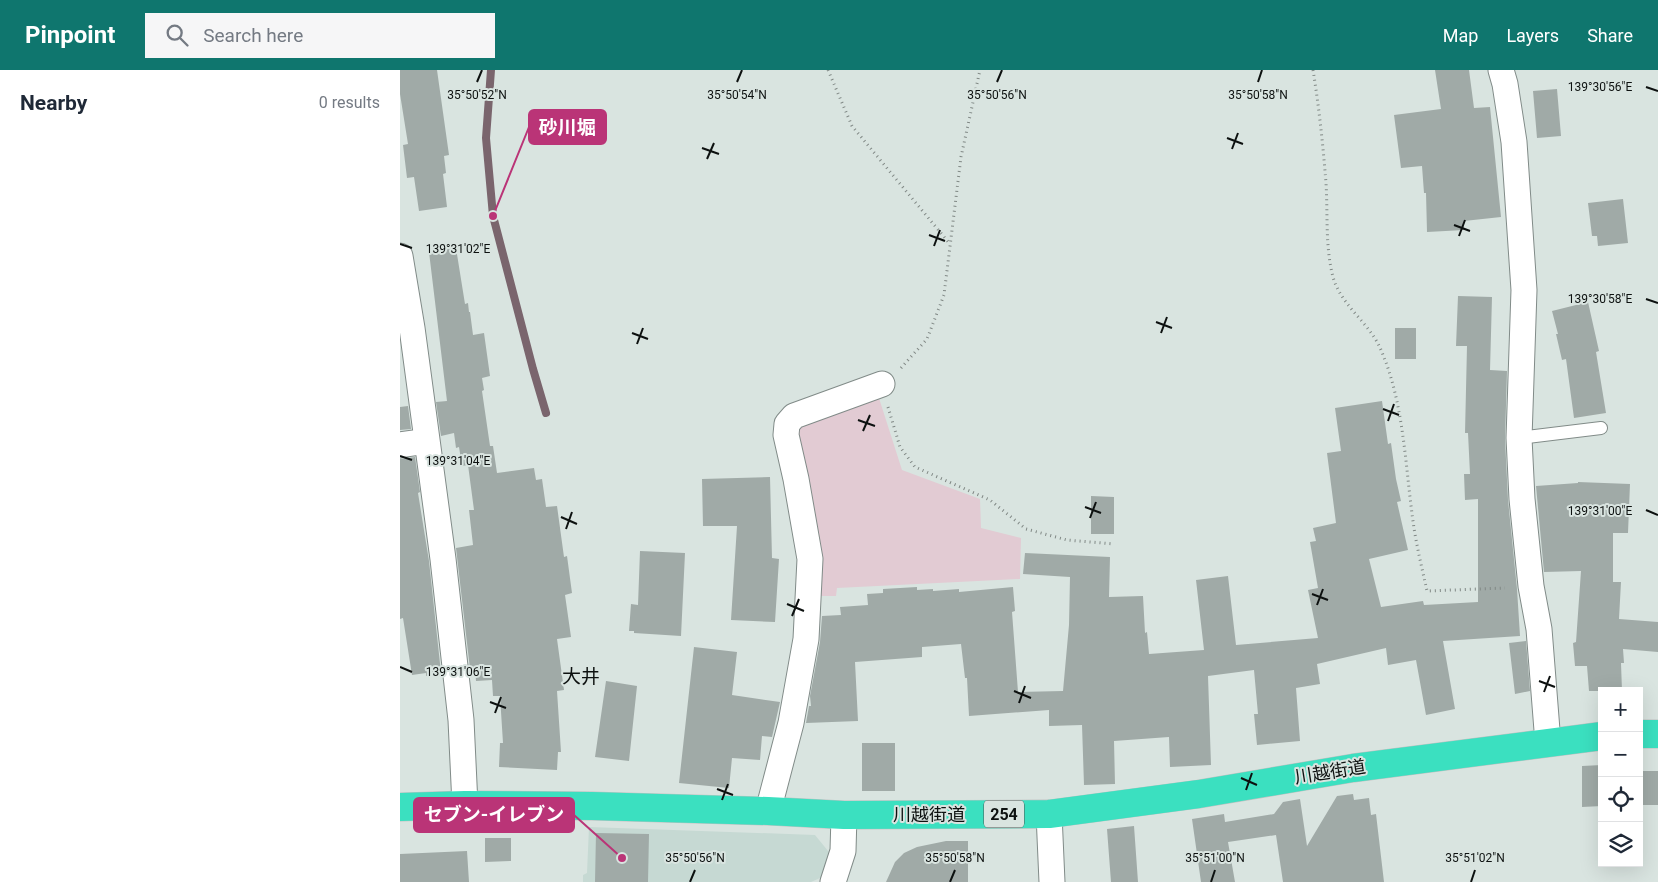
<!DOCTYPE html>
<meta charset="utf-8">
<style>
body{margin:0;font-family:Roboto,"Noto Sans JP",sans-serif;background:#f6f6f7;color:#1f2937}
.controls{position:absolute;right:15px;bottom:15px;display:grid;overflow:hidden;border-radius:0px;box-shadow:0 5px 20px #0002}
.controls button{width:45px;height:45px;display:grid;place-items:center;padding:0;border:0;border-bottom:1px solid #e0e1e3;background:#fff;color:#1f2937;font:25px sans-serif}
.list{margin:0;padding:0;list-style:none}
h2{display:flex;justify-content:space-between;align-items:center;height:65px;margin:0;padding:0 20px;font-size:21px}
h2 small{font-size:16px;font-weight:400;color:#747a83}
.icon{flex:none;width:28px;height:28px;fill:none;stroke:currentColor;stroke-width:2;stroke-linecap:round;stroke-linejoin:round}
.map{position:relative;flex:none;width:1258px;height:812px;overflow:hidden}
header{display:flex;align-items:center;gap:30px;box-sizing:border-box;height:70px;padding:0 25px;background:#0f766e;color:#fff}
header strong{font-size:24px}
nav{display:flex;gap:28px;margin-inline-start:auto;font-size:18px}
.search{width:350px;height:45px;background:#f6f6f7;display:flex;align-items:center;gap:12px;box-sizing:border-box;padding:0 18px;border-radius:0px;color:#747a83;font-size:19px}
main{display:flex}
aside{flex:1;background:#fff}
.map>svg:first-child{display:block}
.built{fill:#c6d9d3}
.green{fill:#e2cbd3}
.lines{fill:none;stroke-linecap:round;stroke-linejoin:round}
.stream{stroke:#7a656d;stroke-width:8}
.building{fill:#a0aaa7}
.lane-casing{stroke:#818b88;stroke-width:14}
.street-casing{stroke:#818b88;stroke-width:27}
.highway-casing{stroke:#c0c1c1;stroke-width:29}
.path{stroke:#808885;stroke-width:3;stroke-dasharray:1 4;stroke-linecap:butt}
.lane{stroke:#fff;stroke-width:12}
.street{stroke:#fff;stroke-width:25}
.highway{stroke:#3be0c0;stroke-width:28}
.ticks{fill:none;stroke:#0d1110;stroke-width:2}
.labels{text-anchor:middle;stroke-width:4;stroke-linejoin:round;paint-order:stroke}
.shield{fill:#d9e4e0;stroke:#4a504e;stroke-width:1}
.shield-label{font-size:16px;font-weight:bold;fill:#0d1110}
.street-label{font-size:18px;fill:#0d1110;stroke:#d9e4e0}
.neighbourhood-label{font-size:19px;fill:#0d1110;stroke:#d9e4e0}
.ticks-label{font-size:12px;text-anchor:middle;fill:#0d1110;stroke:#d9e4e0;stroke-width:4;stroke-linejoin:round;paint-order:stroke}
.leader{fill:none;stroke:#ba3477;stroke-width:2}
.callout-dot{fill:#ba3477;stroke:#d9e4e0;stroke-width:2}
.callout{fill:#ba3477;stroke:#ba3477;stroke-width:2}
.callout-label{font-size:19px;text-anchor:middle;font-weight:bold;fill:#fff}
</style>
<header>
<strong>Pinpoint</strong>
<div class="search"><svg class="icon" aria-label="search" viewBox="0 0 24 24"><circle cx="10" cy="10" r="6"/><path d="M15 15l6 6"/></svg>Search here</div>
<nav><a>Map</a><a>Layers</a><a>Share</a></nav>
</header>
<main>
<aside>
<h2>Nearby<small>0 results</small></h2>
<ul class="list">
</ul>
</aside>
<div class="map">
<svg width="1258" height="812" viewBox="0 0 1258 812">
<rect width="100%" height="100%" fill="#d9e4e0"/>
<path class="built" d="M 189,757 L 415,765 L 433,787 L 427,805 L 411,812 L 183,812 L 183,805 L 187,803 Z"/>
<path class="green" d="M 478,325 L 502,400 L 580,429 L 581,458 L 621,468 L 620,509 L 437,518 L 436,526 L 413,526 L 394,367 L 400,354 Z"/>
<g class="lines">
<path class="stream" d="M 91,0 L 86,68 L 93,146 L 133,299 L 146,343"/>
</g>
<path class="building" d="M 0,0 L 37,0 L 49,85 L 44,86 L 46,103 L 43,104 L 47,137 L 19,141 L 14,107 L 7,108 L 3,75 L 8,74 L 0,24 Z
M 1035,0 L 1069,0 L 1074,38 L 1090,37 L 1101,147 L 1064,151 L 1064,160 L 1027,162 L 1026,123 L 1024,123 L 1022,96 L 1001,98 L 994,45 L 1041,39 Z
M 1157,19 L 1161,66 L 1137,68 L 1133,21 Z
M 1223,129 L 1228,173 L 1198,176 L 1197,166 L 1192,166 L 1188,133 Z
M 56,178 L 65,234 L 68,233 L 69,242 L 70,242 L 73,265 L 84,263 L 90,306 L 82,308 L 84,320 L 82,321 L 90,376 L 93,376 L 97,403 L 134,398 L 136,410 L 142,409 L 146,437 L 157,436 L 164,487 L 167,486 L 172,523 L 165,525 L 171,567 L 157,569 L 164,620 L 157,621 L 161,682 L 158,682 L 157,700 L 99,697 L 100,673 L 103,673 L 100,626 L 93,626 L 92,610 L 76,611 L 75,598 L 70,599 L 56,478 L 73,475 L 69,440 L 74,440 L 68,395 L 62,396 L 59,377 L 56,378 L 54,363 L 41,366 L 36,332 L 47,331 L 29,182 Z
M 1058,226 L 1092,227 L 1090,300 L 1107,301 L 1105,369 L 1108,430 L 1117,519 L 1120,566 L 1043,571 L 1055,639 L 1026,645 L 1016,590 L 988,595 L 986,578 L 917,594 L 920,614 L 896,618 L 900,671 L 857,675 L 854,644 L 858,644 L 854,600 L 808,606 L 811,695 L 770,697 L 769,667 L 714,671 L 715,714 L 684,715 L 682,655 L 649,656 L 649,640 L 569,646 L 567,608 L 565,608 L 561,574 L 522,577 L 522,587 L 455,592 L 458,651 L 406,653 L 409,636 L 411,636 L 410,626 L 420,572 L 422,546 L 441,545 L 440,537 L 468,535 L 467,524 L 483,523 L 483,519 L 517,517 L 517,520 L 533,519 L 533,521 L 559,519 L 559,522 L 613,517 L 615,541 L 612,542 L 618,622 L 663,621 L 669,555 L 670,507 L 623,504 L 625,483 L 710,487 L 709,527 L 743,526 L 745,563 L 747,562 L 749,584 L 804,580 L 796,510 L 828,506 L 836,575 L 918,568 L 908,520 L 918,518 L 910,472 L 916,471 L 913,458 L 936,453 L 927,383 L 941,381 L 935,338 L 982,331 L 988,374 L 991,373 L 996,409 L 1001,431 L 997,432 L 1008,480 L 969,489 L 981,537 L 1023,531 L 1024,535 L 1078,532 L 1078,429 L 1065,430 L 1064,404 L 1070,404 L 1068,363 L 1065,363 L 1067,276 L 1056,276 Z
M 1188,232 L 1199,281 L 1196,282 L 1206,343 L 1174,348 L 1166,289 L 1162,290 L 1156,264 L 1158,264 L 1152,241 Z
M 995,258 L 1016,258 L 1016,289 L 995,289 Z
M 8,336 L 11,359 L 0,360 L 0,337 Z
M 15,387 L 20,422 L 18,423 L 29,491 L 41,603 L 26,606 L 26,603 L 12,605 L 3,548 L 0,549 L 0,389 Z
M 370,407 L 372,488 L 379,489 L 375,552 L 331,550 L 337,456 L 303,456 L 302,409 Z
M 1178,412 L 1230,414 L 1228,463 L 1213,463 L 1213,512 L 1221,512 L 1219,549 L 1258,552 L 1258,582 L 1223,579 L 1224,593 L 1221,593 L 1222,621 L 1189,621 L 1187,596 L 1175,596 L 1173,573 L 1176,572 L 1181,501 L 1144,502 L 1136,416 L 1178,413 Z
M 691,426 L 714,427 L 714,464 L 691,464 Z
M 240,481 L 285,483 L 281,566 L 234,563 L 234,561 L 229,561 L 231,534 L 238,535 Z
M 1126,571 L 1130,621 L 1115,624 L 1109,573 Z
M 294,577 L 337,582 L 332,625 L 380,632 L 372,667 L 362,666 L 360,690 L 332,688 L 329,718 L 279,713 Z
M 206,611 L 237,616 L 229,691 L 195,687 Z
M 462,673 L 495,673 L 495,721 L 462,721 Z
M 1202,695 L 1202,736 L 1182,737 L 1182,696 Z
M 1239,701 L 1258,701 L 1258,735 L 1239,735 Z
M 953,724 L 954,730 L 969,728 L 971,745 L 976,744 L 984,812 L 883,812 L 876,765 L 828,772 L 835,812 L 801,812 L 792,749 L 824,744 L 825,752 L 874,744 L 883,732 L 900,729 L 907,776 L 937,726 Z
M 734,756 L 738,812 L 711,812 L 707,759 Z
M 196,763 L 249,764 L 248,812 L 195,812 Z
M 85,768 L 111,768 L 111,791 L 85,792 Z
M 546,771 L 568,771 L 568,812 L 486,812 L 495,792 L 504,783 L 517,777 Z
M 67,781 L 69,812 L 0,812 L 0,784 Z"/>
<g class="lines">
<defs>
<path id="lane" d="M 1119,368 L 1201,358"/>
<path id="street" d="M 1101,0 L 1105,14 L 1114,72 L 1124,220 L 1119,368 L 1122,429 L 1131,516 L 1139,559 L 1148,673
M 0,186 L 12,258 L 43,489 L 61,650 L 65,735
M 0,375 L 27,371
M 368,741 L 391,653 L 406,569 L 410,489 L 396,409 L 386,365 L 387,354 L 394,346 L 482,314
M 649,744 L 652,812
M 433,812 L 443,781 L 444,745"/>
<path id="highway" d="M 1239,664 L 1258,664
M 0,737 L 65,735 L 192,736 L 368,741 L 444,745 L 649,744 L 799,724 L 953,698 L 1202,666"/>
</defs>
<use href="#lane" class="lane-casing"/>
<use href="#street" class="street-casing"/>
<use href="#highway" class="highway-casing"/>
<path class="path" d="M 428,0 L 452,56 L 550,174
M 913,0 C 919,37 923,75 926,113 C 928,145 925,176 933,207 C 941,236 970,253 981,280 C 1004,333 1005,394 1013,451 C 1016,474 1022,498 1027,521 L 1105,518
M 501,298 L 527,269 L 544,225 L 561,87 L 580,0
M 488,337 L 500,377 L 515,397 L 590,430 L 626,459 L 667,470 L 714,474"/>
<use href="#lane" class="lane"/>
<use href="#street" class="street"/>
<use href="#highway" class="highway"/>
</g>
<path class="ticks" d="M 77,12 L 82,0M 337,12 L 342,0M 597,12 L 602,0M 858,12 L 862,0M 1246,17 L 1258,21M 827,68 L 843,74M 302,78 L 319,84M 832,79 L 838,63M 307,89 L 314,73M 1054,155 L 1070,161M 529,165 L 545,171M 1059,166 L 1065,150M 0,174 L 12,178M 534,176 L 540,160M 1246,229 L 1258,233M 756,252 L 772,258M 232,263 L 248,269M 761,263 L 767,247M 237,274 L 243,258M 983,339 L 999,345M 458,350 L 475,356M 988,351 L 994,334M 463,361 L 470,345M 0,386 L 12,390M 685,437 L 701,443M 1246,440 L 1258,445M 161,447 L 177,454M 690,448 L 696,432M 166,459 L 172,442M 912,524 L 928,530M 387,534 L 404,541M 917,535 L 923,519M 392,546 L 399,529M 0,597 L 12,602M 1139,611 L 1155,617M 614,621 L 631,628M 1144,622 L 1150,606M 90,632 L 106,638M 619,633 L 625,616M 95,643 L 101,627M 841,708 L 857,715M 317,719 L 333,725M 846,720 L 852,703M 322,730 L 328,714M 290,812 L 295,800M 550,812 L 555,800M 811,812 L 815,800M 1071,812 L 1075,800"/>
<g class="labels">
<rect class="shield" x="584" y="730.5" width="40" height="27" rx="4"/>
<g class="shield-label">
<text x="604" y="750">254</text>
</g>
<g class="street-label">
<text transform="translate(930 702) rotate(-9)" y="6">川越街道</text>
<text x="529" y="751">川越街道</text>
</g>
<g class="neighbourhood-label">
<text x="181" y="613">大井</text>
</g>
</g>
<g class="ticks-label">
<text x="1200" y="21">139°30'56"E</text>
<text x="77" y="29">35°50'52"N</text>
<text x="337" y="29">35°50'54"N</text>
<text x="597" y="29">35°50'56"N</text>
<text x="858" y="29">35°50'58"N</text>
<text x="58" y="183">139°31'02"E</text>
<text x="1200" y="233">139°30'58"E</text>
<text x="58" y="395">139°31'04"E</text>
<text x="1200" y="445">139°31'00"E</text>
<text x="58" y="606">139°31'06"E</text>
<text x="295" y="792">35°50'56"N</text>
<text x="555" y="792">35°50'58"N</text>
<text x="815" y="792">35°51'00"N</text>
<text x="1075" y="792">35°51'02"N</text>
</g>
<path class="leader" d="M93 146L129 57M222 788L174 745"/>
<g class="callout-dot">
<circle cx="93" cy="146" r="5"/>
<circle cx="222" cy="788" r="5"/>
</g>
<g class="callout">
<rect x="129" y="40" width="77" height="34" rx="5"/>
<rect x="14" y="728" width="160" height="34" rx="5"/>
</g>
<g class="callout-label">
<text x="167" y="64">砂川堀</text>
<text x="94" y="751">セブン-イレブン</text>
</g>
</svg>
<div class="controls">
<button>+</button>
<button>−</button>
<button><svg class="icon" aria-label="locate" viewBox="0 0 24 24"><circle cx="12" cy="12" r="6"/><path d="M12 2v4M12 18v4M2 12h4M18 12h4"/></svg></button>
<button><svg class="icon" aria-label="layers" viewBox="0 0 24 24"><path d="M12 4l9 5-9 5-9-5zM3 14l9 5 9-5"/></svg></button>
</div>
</div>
</main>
